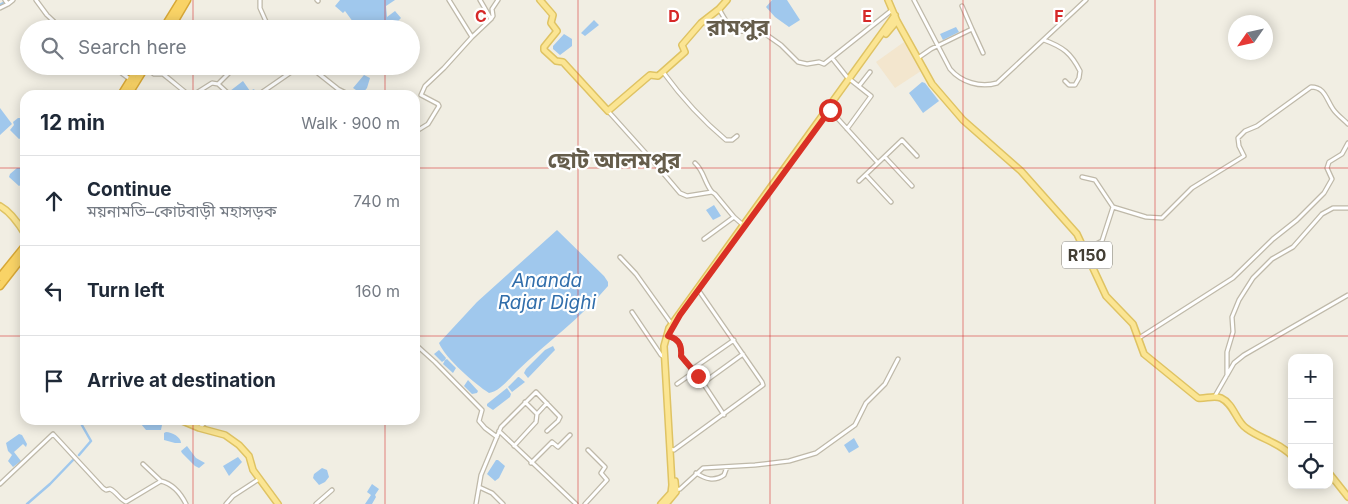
<!DOCTYPE html>
<meta charset="utf-8">
<style>
body{margin:0;font-family:Inter,"Noto Sans Bengali",sans-serif;background:#f6f6f7;color:#1f2937}
.controls{position:absolute;right:15px;bottom:15px;display:grid;overflow:hidden;border-radius:10px;box-shadow:0 2px 12px #0003}
.controls button{width:45px;height:45px;display:grid;place-items:center;padding:0;border:0;border-bottom:1px solid #e0e1e3;background:#fff;color:#1f2937;font:25px sans-serif}
.compass{position:absolute;left:1228px;top:15px;width:45px;height:45px;border-radius:50%;background:#fff;box-shadow:0 2px 12px #0003;rotate:236deg}
.stop{position:absolute;width:15px;height:15px;margin:-11px;border:4px solid #d93025;border-radius:50%;background:#fff}
.stop.end{background:#d93025;border-color:#fff;box-shadow:0 1px 5px #0008}
.list{margin:0;padding:0;list-style:none}
h2{display:flex;justify-content:space-between;align-items:center;height:65px;margin:0;padding:0 20px;font-size:21px}
h2 small{font-size:16px;font-weight:400;color:#747a83}
.list li{display:grid;grid-template-columns:32px 1fr auto;gap:15px;align-items:center;box-sizing:border-box;height:90px;padding:0 20px;border-top:1px solid #e0e1e3}
.list b{display:block;font-size:19px;white-space:nowrap}
.list p{margin:0;font-size:16px;white-space:nowrap;color:#747a83}
.list em{font-size:16px;font-style:normal;color:#747a83}
.icon{flex:none;width:28px;height:28px;fill:none;stroke:currentColor;stroke-width:2;stroke-linecap:round;stroke-linejoin:round}
.map{position:relative;flex:none;width:1348px;height:504px;overflow:hidden}
.search{position:absolute;background:#fff;box-shadow:0 2px 12px #0003;left:20px;top:20px;width:400px;height:55px;display:flex;align-items:center;gap:12px;box-sizing:border-box;padding:0 18px;border-radius:28px;color:#747a83;font-size:19px}
.panel{position:absolute;background:#fff;box-shadow:0 2px 12px #0003;left:20px;top:90px;width:400px;height:335px;border-radius:15px}
.map>svg:first-child{display:block}
.commercial{fill:#f3e6ce}
.water{fill:#a0c8ed}
.lines{fill:none;stroke-linecap:round;stroke-linejoin:round}
.canal{stroke:#a0c8ed;stroke-width:2.5}
.minor-casing{stroke:#bfb9a9;stroke-width:5.5}
.major-casing{stroke:#dfc363;stroke-width:8}
.highway-casing{stroke:#d8a837;stroke-width:9}
.minor{stroke:#fff;stroke-width:3}
.major{stroke:#fbe593;stroke-width:5}
.highway{stroke:#f9d366;stroke-width:6}
.route{stroke:#d93025;stroke-width:6}
.grid{fill:none;stroke:#d62828;stroke-width:1;stroke-opacity:0.55}
.labels{text-anchor:middle;stroke-width:4.5;stroke-linejoin:round;paint-order:stroke}
.shield{fill:#fff;stroke:#7b7871;stroke-width:1}
.shield-label{font-size:16px;font-weight:bold;fill:#433e34}
.water-label{font-size:19px;font-style:italic;fill:#316eab;stroke:#fff}
.district-label{font-size:22px;font-weight:bold;fill:#655d4b;stroke:#fff}
.grid-label{font-size:16px;text-anchor:middle;font-weight:bold;fill:#d62828;stroke:#fff;stroke-width:4.5;stroke-linejoin:round;paint-order:stroke}
</style>
<div class="map">
<svg width="1348" height="504" viewBox="0 0 1348 504">
<rect width="100%" height="100%" fill="#f1eee3"/>
<path class="commercial" d="M 904,42 L 921,71 L 895,88 L 876,62 Z"/>
<path class="water" d="M 340,0 L 395,0 L 386,6 L 387,17 L 395,11 L 401,18 L 392,27 L 393,29 L 383,29 L 387,25 L 379,20 L 368,26 L 363,24 L 356,26 L 345,11 L 343,13 L 335,6 Z
M 772,0 L 787,0 L 800,20 L 789,27 L 775,17 L 766,7 Z
M 594,20 L 599,25 L 585,36 L 581,33 Z
M 956,27 L 959,32 L 943,40 L 940,34 Z
M 564,34 L 572,39 L 572,46 L 560,55 L 553,49 L 553,46 Z
M 364,75 L 370,78 L 367,88 L 362,94 L 353,88 Z
M 243,81 L 250,91 L 254,89 L 257,95 L 237,95 L 230,91 Z
M 922,82 L 925,83 L 939,101 L 923,113 L 909,93 Z
M 0,108 L 12,124 L 0,135 Z
M 18,118 L 20,118 L 25,123 L 25,136 L 19,139 L 10,130 L 14,125 L 13,122 Z
M 17,168 L 21,168 L 25,173 L 25,182 L 19,186 L 9,177 L 10,174 Z
M 714,205 L 721,216 L 713,220 L 706,210 Z
M 557,230 L 604,276 L 608,282 L 608,286 C 581,318 546,343 516,372 C 509,379 499,392 489,393 C 475,384 445,358 439,343 L 477,302 Z
M 553,346 L 555,350 L 553,352 L 528,378 L 524,373 L 526,369 L 545,350 Z
M 439,350 L 446,358 L 445,360 L 447,359 L 456,368 L 453,373 L 443,364 L 445,360 L 442,362 L 434,354 Z
M 518,377 L 519,377 L 525,382 L 512,392 L 508,387 Z
M 468,380 L 478,391 L 477,393 L 472,394 L 464,386 Z
M 507,388 L 511,394 L 510,397 L 493,410 L 487,406 L 487,404 Z
M 144,420 L 163,420 L 161,430 L 146,430 L 141,424 Z
M 166,432 C 172,432 181,437 181,443 L 175,443 L 164,440 L 164,433 Z
M 19,434 L 22,435 L 27,444 L 26,447 L 23,444 L 14,452 L 21,461 L 13,467 L 8,461 L 12,455 L 8,451 L 6,443 Z
M 854,438 L 859,447 L 849,453 L 844,445 Z
M 187,446 L 196,458 L 205,463 L 199,468 L 195,466 L 182,453 L 181,451 Z
M 238,457 L 242,462 L 229,476 L 223,466 Z
M 496,460 L 498,460 L 505,466 L 499,478 L 495,481 L 487,474 Z
M 322,468 L 327,470 L 329,477 L 325,482 L 319,485 L 313,478 L 314,474 Z
M 372,484 L 379,489 L 375,495 L 376,497 L 372,504 L 365,504 L 371,495 L 367,492 Z"/>
<g class="lines">
<path class="canal" d="M 8,0 L 9,0
M 0,5 L 5,2
M 79,455 L 91,441 L 79,420
M 27,504 L 50,484 L 74,459"/>
<defs>
<path id="minor" d="M 36,0 L 47,15 L 62,29
M 260,0 L 260,8 L 268,26 L 266,29
M 317,0 L 318,1
M 449,0 L 472,37 L 491,19 L 493,16 L 492,9 L 498,0
M 480,0 L 491,19
M 914,0 L 950,69 C 961,82 980,88 997,83 L 1086,0
M 8,4 L 13,0
M 962,6 L 972,29
M 0,8 L 8,4 L 5,0
M 719,9 C 724,17 731,34 743,31 C 747,30 750,27 754,26 L 781,45 L 798,62 L 807,64 L 819,62 L 824,64 L 892,10
M 1044,40 C 1063,47 1071,53 1080,71 L 1079,78 L 1075,85 L 1069,85 L 1065,81
M 832,58 L 847,77 L 871,96 L 847,129
M 918,58 L 931,49 L 972,29 L 983,53
M 99,66 L 108,71 L 116,69 L 131,80
M 309,66 L 338,89 L 350,95
M 146,68 L 154,74 L 163,74 C 172,81 180,88 189,95
M 663,72 C 682,98 702,120 726,140 L 732,140 L 737,136
M 218,84 L 236,66
M 859,86 L 870,72
M 193,95 L 212,83 L 218,84 L 230,95
M 258,95 L 300,66
M 830,110 L 878,163
M 608,111 L 652,160 L 680,193 L 687,196 L 712,192 L 715,194 L 734,217 L 742,224
M 415,132 L 428,124 L 439,106 L 438,104 L 421,95 L 425,86 L 444,68 L 472,37
M 885,157 L 912,186
M 695,163 C 704,171 704,182 712,192
M 866,175 L 891,202
M 1082,177 L 1095,180 L 1113,207 L 1102,241 L 1085,250
M 859,181 L 902,140 L 917,156
M 1113,207 L 1146,217 L 1162,218 L 1192,188 L 1244,156 L 1239,146 L 1238,138 L 1245,131 L 1257,126 L 1311,87 C 1325,87 1326,99 1333,109 C 1337,115 1343,119 1348,124
M 704,239 L 734,217
M 620,257 L 636,274 L 671,323
M 632,312 L 661,355 L 664,357
M 668,336 C 679,339 682,345 681,356 L 703,383 L 724,415
M 1139,338 L 1233,278 L 1273,239 L 1297,220 L 1324,193 L 1332,179 L 1327,168 L 1329,162 L 1342,154 L 1348,143
M 415,344 L 435,362 L 482,410 L 479,421 L 485,428 L 497,437
M 691,370 L 734,340
M 1227,375 L 1227,352 L 1233,332 L 1232,317 L 1239,300 L 1253,278 L 1272,259 L 1293,247 L 1322,214 L 1333,208 L 1348,208
M 703,383 L 743,354
M 677,384 L 694,372
M 1215,396 L 1234,363 L 1244,355 L 1348,295
M 525,402 L 537,414 L 547,403
M 199,428 L 208,420
M 499,431 L 576,504
M 514,446 L 536,422 L 537,414
M 670,449 L 674,450 L 763,385 L 762,382 L 697,288
M 531,463 L 552,442 L 558,447 L 570,435
M 143,464 L 161,481
M 696,473 C 706,479 714,482 724,475 L 727,467
M 0,484 L 53,434 L 103,488 L 106,490 L 110,489 C 117,492 119,499 126,502 L 161,481 C 173,484 181,494 186,504
M 479,487 L 492,493 L 503,504
M 675,490 L 680,489 L 703,468 L 755,465 L 789,461 L 816,453 L 855,425 L 866,403 L 885,384 L 898,359
M 226,504 L 233,496 L 259,479
M 316,504 L 332,490
M 476,504 L 481,475 L 501,427 L 536,392 L 560,417 L 558,421 L 547,431
M 585,504 L 607,480 L 601,473 L 605,467 L 588,450"/>
<path id="major" d="M 540,0 L 553,15 L 551,23 L 557,31 L 544,47 L 544,50 L 556,61 L 563,62 L 608,111 L 650,75 L 658,76 L 685,52 L 682,45 L 701,23 L 719,9 L 727,0
M 888,0 L 897,21 L 932,84 L 963,120 L 1021,171 L 1077,234 L 1106,296 L 1133,324 L 1144,354 L 1198,398 C 1205,399 1214,395 1221,398 C 1234,404 1236,421 1246,428 C 1260,439 1279,442 1292,456
M 886,34 L 897,21
M 0,206 C 11,212 19,224 25,234
M 180,420 L 199,428 L 225,435 L 239,445 L 249,456 L 253,470 L 278,504
M 1329,473 L 1348,497
M 661,504 L 671,493 L 672,485 L 664,346 L 669,328 L 895,15
M 666,504 L 676,492 L 675,481"/>
<path id="highway" d="M 163,29 L 181,0
M 170,29 L 187,0
M 121,95 L 139,66
M 128,95 L 146,66
M 0,277 L 25,246
M 0,286 L 25,254"/>
</defs>
<use href="#minor" class="minor-casing"/>
<use href="#major" class="major-casing"/>
<use href="#highway" class="highway-casing"/>
<use href="#minor" class="minor"/>
<use href="#major" class="major"/>
<use href="#highway" class="highway"/>
</g>
<g class="lines">
<path class="route" d="M 698,376 L 681,356 C 682,345 679,339 668,336 L 680,315 L 830,110"/>
</g>
<path class="grid" d="M 193,0 L 193,29M 385,0 L 385,29M 578,0 L 578,504M 770,0 L 770,504M 963,0 L 963,504M 1155,0 L 1155,504M 193,66 L 193,95M 385,66 L 385,95M 0,168 L 25,168M 415,168 L 1348,168M 0,336 L 25,336M 415,336 L 1348,336M 193,420 L 193,504M 385,420 L 385,504"/>
<g class="labels">
<rect class="shield" x="1062" y="241.5" width="50" height="27" rx="4"/>
<g class="shield-label">
<text x="1087" y="261">R150</text>
</g>
<g class="water-label">
<text x="547" y="287">Ananda<tspan x="547" dy="22">Rajar Dighi</tspan></text>
</g>
<g class="district-label">
<text x="738" y="35">রামপুর</text>
<text x="614" y="168">ছোট আলমপুর</text>
</g>
</g>
<g class="grid-label">
<text x="481" y="22">C</text>
<text x="674" y="22">D</text>
<text x="867" y="22">E</text>
<text x="1059" y="22">F</text>
</g>
</svg>
<div class="controls">
<button>+</button>
<button>−</button>
<button><svg class="icon" aria-label="locate" viewBox="0 0 24 24"><circle cx="12" cy="12" r="6"/><path d="M12 2v4M12 18v4M2 12h4M18 12h4"/></svg></button>
</div>
<svg class="compass" viewBox="-18 -18 36 36"><path d="M0-13l5 13h-10z" fill="#e53935"/><path d="M0 13l5-13h-10z" fill="#747a83"/></svg>
<div class="stop" style="left:830px;top:110px"></div>
<div class="stop end" style="left:698px;top:376px"></div>
<div class="search"><svg class="icon" aria-label="search" viewBox="0 0 24 24"><circle cx="10" cy="10" r="6"/><path d="M15 15l6 6"/></svg>Search here</div>
<section class="panel">
<h2>12 min<small>Walk · 900 m</small></h2>
<ul class="list">
<li><svg class="icon" aria-label="ahead" viewBox="0 0 24 24"><path d="M12 20V5M6 11l6-6 6 6"/></svg><div><b>Continue</b><p>ময়নামতি–কোটবাড়ী মহাসড়ক</p></div><em>740 m</em></li>
<li><svg class="icon" aria-label="left" viewBox="0 0 24 24"><path d="M17 20v-9H6M10 6l-5 5 5 5"/></svg><div><b>Turn left</b></div><em>160 m</em></li>
<li><svg class="icon" aria-label="arrive" viewBox="0 0 24 24"><path d="M6 21V4h12l-3 4 3 4H6"/></svg><div><b>Arrive at destination</b></div></li>
</ul>
</section>
</div>
